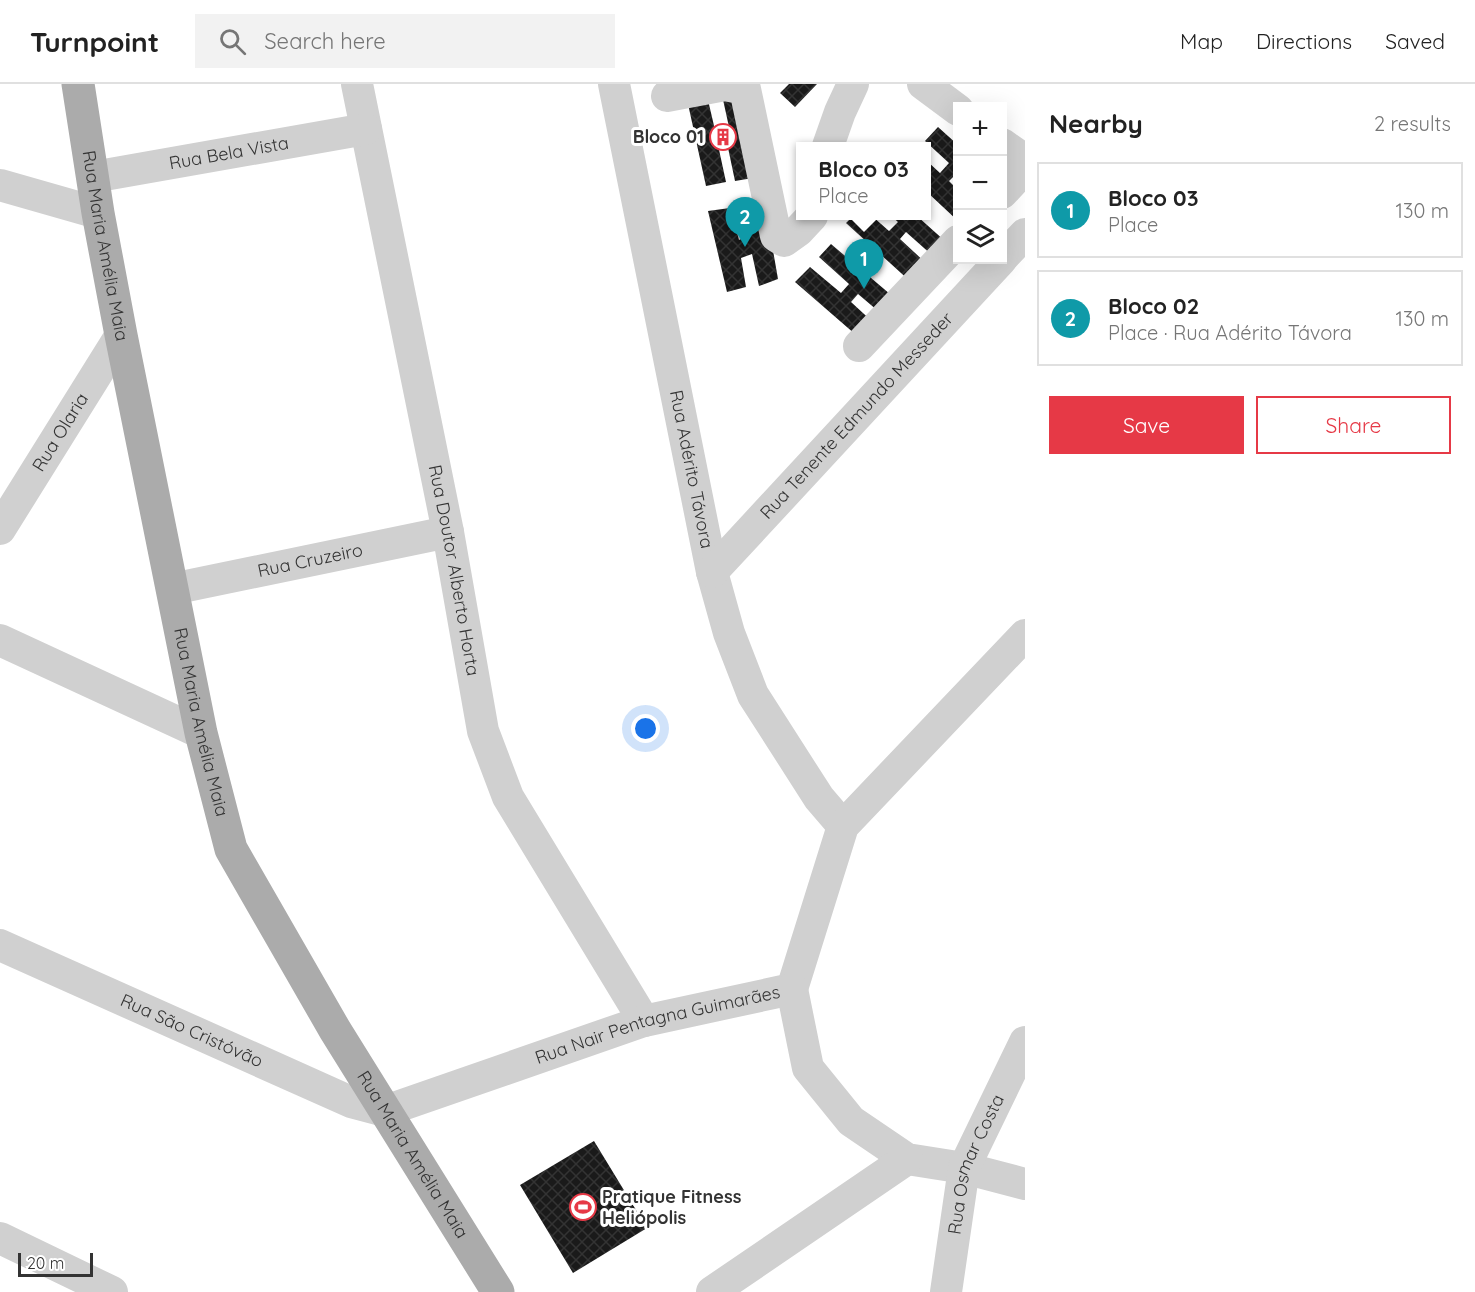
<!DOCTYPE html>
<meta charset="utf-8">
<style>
body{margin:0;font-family:Quicksand,sans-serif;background:#f2f2f2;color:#222}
.controls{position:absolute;right:18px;top:18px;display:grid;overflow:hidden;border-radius:0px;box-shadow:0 6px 24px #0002}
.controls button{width:54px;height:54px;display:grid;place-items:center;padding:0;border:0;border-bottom:2px solid #e0e0e0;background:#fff;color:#222;font:30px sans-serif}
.scale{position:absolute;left:18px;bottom:15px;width:75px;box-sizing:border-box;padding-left:6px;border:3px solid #333;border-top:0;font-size:16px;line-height:21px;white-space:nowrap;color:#333;-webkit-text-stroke:4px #fff;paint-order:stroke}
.you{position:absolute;left:646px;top:645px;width:21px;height:21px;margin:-15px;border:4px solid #fff;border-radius:50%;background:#1a73e8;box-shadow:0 0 0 9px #1a73e833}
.badge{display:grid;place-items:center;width:39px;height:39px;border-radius:50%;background:#e63946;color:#fff;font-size:20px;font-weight:700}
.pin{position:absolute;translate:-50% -50px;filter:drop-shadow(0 2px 3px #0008)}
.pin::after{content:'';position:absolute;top:32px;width:21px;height:18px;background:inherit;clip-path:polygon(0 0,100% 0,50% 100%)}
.popup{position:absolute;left:796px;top:58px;width:135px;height:78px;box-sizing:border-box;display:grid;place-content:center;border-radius:0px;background:#fff;filter:drop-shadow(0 2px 4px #0005);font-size:20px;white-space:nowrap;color:#767676}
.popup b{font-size:22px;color:#222}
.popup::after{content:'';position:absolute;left:50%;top:100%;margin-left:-12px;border:12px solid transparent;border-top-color:#fff}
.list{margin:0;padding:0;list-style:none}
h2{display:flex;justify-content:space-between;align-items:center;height:78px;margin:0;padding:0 24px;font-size:26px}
h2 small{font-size:20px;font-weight:400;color:#767676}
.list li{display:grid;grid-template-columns:39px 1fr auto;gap:18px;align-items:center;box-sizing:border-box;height:96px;margin:0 12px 12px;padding:0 12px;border:2px solid #e0e0e0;border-radius:0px}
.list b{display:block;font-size:22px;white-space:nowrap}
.list p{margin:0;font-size:20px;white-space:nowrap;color:#767676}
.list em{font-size:20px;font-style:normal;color:#767676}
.actions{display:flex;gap:12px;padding:18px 24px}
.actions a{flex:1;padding:14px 0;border:2px solid #e63946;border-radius:0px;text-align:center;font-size:21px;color:#e63946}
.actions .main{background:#e63946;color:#fff}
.icon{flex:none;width:33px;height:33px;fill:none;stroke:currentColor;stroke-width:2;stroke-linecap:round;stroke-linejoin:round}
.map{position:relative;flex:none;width:1025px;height:1208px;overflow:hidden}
header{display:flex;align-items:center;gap:36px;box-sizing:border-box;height:84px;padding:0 30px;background:#fff;border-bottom:2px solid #e0e0e0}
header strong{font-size:28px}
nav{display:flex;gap:33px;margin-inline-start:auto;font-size:21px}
.search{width:420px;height:54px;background:#f2f2f2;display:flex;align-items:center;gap:15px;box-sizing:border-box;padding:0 21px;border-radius:0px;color:#767676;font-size:22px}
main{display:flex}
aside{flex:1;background:#fff}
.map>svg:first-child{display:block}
.building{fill:url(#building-cross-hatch)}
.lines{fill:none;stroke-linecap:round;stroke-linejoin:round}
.minor{stroke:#d0d0d0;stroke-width:32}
.major{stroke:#ababab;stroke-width:33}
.labels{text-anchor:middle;stroke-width:6;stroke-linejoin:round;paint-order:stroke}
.poi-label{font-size:18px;font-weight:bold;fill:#333;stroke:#fff;text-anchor:end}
.street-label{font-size:18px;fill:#333;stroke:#fff}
</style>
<header>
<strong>Turnpoint</strong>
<div class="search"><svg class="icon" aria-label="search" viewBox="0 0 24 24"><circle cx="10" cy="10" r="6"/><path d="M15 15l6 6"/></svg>Search here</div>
<nav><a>Map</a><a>Directions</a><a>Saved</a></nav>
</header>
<main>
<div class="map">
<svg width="1025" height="1208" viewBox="0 0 1025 1208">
<defs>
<pattern id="building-cross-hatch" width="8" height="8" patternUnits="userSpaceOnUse" patternTransform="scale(1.5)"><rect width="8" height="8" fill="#1a1a1a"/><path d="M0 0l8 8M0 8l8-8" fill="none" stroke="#333"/></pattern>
</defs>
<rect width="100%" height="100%" fill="#fff"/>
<path class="building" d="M 789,0 L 817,0 L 795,23 L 780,9 Z
M 741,7 L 759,93 L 735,97 L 727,59 L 718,61 L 726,98 L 706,102 L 688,20 L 708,16 L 715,46 L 729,43 L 722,11 Z
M 938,43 L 958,61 L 958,88 L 949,97 L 958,106 L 958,137 L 927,108 L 927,77 L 940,89 L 949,79 L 925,57 Z
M 764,115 L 778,195 L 759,202 L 752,170 L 741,174 L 746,203 L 727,208 L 708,127 L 730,124 L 739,156 L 748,152 L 742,120 Z
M 853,132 L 872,132 L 889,147 L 898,138 L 891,132 L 917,132 L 946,158 L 933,172 L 906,148 L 900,155 L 928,181 L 912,199 L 846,139 Z
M 831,160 L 897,216 L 884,232 L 858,210 L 851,218 L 876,241 L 863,257 L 795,198 L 810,183 L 841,209 L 849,200 L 819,173 Z
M 594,1057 L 647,1144 L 573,1189 L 520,1101 Z"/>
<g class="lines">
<g class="minor">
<path id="s1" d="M 357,0 L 448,448 L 483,647 L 508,713 L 644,937"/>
<path id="s2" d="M 614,0 L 712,488 L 729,549 L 753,611 L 819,714 L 843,742"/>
<path d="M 923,0 L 958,26"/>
<path d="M 667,12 L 725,1 L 745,5 L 776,152 L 784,157 L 798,147 L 812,132"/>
<path d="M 1002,60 L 1025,76"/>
<path d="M 828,62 L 840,28 L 853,0"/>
<path id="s3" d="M 93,93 L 366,45"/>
<path d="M 0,101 L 98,129"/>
<path d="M 1002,109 L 1025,84"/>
<path d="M 1002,174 L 1025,150"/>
<path d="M 859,262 L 958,157"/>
<path id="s4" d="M 0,445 L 121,251"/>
<path id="s5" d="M 712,488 L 1001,176"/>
<path id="s6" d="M 172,505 L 448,448"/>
<path d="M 0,556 L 201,649"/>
<path id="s7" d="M 0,861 L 351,1018 L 385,1027 L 644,937 L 792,905 L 843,742 L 1025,551"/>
<path d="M 792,905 L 808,984 L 851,1037 L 907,1075 L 964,1084 L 1025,1100"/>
<path d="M 0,1154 L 112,1208"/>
<path d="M 712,1208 L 907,1075"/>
<path id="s8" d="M 946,1208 L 964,1084 L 1025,958"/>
</g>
<path class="major" id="s9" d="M 78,0 L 98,129 L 121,251 L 201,649 L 231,765 L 335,946 L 498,1208"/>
</g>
<defs>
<symbol id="building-ring" viewBox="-11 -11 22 22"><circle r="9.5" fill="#fff" stroke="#e63946" stroke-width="1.5"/><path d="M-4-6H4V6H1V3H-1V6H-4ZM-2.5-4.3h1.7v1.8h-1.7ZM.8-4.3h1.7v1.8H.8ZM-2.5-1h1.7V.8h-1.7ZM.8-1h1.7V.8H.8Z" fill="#e63946"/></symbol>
<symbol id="stadium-ring" viewBox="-11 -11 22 22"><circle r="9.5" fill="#fff" stroke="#e63946" stroke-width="1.5"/><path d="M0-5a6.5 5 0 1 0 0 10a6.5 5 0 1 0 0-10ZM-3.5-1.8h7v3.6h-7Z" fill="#e63946"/></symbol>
</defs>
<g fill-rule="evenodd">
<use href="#building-ring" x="708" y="38" width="30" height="30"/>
<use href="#stadium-ring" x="568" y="1108" width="30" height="30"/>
</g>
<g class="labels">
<g class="poi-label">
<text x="704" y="59">Bloco 01</text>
<text x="602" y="1119" text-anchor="start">Pratique Fitness<tspan x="602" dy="21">Heliópolis</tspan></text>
</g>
<g class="street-label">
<text dy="6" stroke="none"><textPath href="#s3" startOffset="138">Rua Bela Vista</textPath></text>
<text dy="6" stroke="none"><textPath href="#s9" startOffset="164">Rua Maria Amélia Maia</textPath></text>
<text dy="6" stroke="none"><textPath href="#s5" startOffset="213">Rua Tenente Edmundo Messeder</textPath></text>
<text dy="6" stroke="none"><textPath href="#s4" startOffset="114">Rua Olaria</textPath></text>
<text dy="6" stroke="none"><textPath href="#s2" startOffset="393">Rua Adérito Távora</textPath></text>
<text dy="6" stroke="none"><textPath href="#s6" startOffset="141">Rua Cruzeiro</textPath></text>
<text dy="6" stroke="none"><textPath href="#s1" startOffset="496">Rua Doutor Alberto Horta</textPath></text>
<text dy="6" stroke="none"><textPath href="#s9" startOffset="650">Rua Maria Amélia Maia</textPath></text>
<text dy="6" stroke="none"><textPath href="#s7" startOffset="706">Rua Nair Pentagna Guimarães</textPath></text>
<text dy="6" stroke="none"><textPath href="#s7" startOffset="210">Rua São Cristóvão</textPath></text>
<text dy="6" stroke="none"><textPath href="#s9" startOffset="1136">Rua Maria Amélia Maia</textPath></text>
<text dy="6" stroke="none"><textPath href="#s8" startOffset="132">Rua Osmar Costa</textPath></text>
</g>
</g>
</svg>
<div class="controls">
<button>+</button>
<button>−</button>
<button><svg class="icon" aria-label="layers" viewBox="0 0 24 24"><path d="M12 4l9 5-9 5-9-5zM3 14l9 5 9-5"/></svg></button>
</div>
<div class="scale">20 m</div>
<div class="you"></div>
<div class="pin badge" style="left:864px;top:205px;background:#0f9aa8">1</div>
<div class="popup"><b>Bloco 03</b>Place</div>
<div class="pin badge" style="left:745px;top:163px;background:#0f9aa8">2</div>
</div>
<aside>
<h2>Nearby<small>2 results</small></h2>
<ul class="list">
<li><span class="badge" style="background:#0f9aa8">1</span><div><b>Bloco 03</b><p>Place</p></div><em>130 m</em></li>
<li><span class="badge" style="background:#0f9aa8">2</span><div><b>Bloco 02</b><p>Place · Rua Adérito Távora</p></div><em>130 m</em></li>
</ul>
<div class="actions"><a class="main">Save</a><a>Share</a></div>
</aside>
</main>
